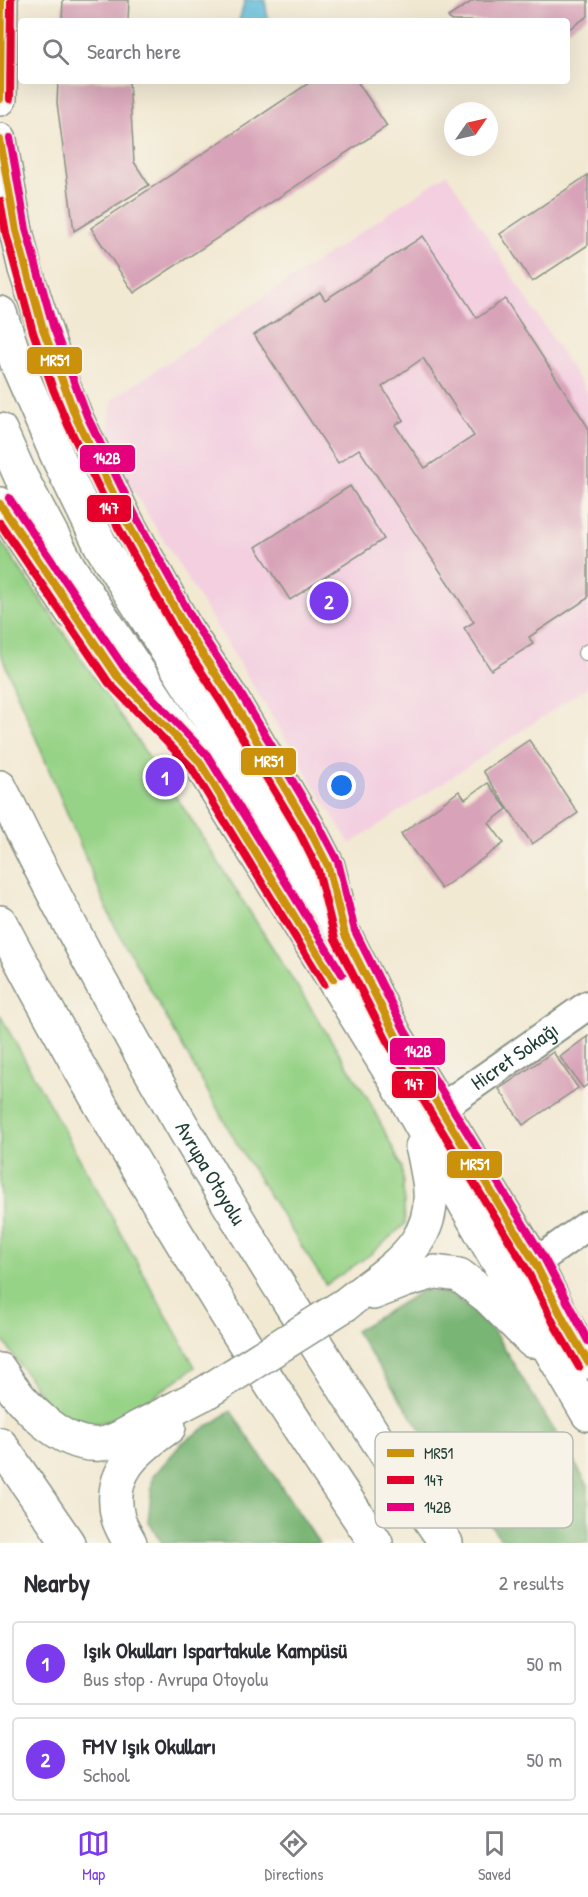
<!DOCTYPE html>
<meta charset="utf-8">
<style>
body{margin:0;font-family:"Patrick Hand",sans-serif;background:#f7f7f7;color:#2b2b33}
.compass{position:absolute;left:444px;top:102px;width:54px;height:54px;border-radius:50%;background:#fff;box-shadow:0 6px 24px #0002;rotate:56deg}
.you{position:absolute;left:342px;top:786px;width:21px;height:21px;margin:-15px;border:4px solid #fff;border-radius:50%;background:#1a73e8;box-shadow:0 0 0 9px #1a73e833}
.badge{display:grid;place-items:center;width:39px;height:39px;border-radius:50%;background:#7c3aed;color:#fff;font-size:20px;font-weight:700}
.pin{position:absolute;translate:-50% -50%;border:3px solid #fff;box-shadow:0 2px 6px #0006}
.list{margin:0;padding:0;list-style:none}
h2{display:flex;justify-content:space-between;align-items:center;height:78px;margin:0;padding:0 24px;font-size:26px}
h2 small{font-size:20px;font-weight:400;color:#7c7c81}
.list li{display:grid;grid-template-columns:39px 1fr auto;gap:18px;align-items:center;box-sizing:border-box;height:84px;margin:0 12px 12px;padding:0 12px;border:2px solid #e1e1e2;border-radius:6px}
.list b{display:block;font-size:22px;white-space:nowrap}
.list p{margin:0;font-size:20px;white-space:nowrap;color:#7c7c81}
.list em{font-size:20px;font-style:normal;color:#7c7c81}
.icon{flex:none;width:33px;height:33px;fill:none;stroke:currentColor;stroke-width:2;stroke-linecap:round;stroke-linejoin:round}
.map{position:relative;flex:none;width:588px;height:1543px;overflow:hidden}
.search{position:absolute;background:#fff;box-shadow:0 6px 24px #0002;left:18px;right:18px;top:18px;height:66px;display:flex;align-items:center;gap:15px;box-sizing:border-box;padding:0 21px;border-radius:6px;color:#7c7c81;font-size:22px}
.sheet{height:270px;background:#fff}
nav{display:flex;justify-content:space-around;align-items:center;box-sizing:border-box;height:84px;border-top:2px solid #e1e1e2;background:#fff;font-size:16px;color:#7c7c81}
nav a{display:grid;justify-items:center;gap:3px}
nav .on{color:#7c3aed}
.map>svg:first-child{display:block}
.built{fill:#f3cfe0}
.green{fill:#97d387;stroke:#5b885e;stroke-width:1.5}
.forest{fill:#79b574;stroke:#4c7954;stroke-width:1.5}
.water{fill:#5fbedd;stroke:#3f7e88;stroke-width:1.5}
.building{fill:#d8a3b8;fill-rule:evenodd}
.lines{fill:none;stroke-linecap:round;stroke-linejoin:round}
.service-casing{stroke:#889384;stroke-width:16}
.minor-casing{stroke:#889384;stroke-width:32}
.primary-casing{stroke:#889384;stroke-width:36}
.motorway-casing{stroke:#889384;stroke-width:36}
.service{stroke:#fff;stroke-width:14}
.minor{stroke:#fff;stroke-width:28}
.primary{stroke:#fff;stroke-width:33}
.motorway{stroke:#fff;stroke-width:33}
.primary-bridge-casing{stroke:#889384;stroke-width:36;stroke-linecap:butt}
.primary-bridge{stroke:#fff;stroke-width:33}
.bus-1-casing{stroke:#f7f3e8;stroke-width:12}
.bus-2-casing{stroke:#f7f3e8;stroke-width:12}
.bus-3-casing{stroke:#f7f3e8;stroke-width:12}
.bus-1{stroke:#cc910a;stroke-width:8}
.bus-2{stroke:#e4002b;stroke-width:8}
.bus-3{stroke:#e5007d;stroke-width:8}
.labels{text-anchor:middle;stroke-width:6;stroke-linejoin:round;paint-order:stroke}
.street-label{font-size:21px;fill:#1f3d34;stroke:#f7f3e8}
.key{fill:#f7f3e8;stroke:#b6bcb2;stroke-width:1.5}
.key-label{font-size:16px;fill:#1f3d34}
.line-badge{stroke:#f7f3e8;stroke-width:2}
.badge-label{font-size:16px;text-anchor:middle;font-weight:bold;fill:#fff}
</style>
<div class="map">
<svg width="588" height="1543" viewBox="0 0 588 1543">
<rect width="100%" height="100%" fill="#f7f3e8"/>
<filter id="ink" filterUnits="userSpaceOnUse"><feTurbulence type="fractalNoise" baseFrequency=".0167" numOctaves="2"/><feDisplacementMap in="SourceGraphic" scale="12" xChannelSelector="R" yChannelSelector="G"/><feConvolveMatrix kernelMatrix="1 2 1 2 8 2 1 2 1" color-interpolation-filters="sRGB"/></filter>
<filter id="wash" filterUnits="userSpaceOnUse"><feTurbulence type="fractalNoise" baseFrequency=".008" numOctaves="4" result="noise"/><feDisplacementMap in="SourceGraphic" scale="24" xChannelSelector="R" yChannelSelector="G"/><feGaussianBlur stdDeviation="1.35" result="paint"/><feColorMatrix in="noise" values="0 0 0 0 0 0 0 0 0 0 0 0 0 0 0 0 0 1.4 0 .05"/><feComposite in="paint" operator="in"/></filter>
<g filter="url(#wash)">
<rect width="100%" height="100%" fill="#f2e9d3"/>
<path class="built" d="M 447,174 L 588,394 L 588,687 L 350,844 L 106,446 L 113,399 Z"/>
<path class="green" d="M 0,540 L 189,816 L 368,1098 L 402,1167 L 405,1224 L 371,1254 L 326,1285 L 240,1149 L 112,921 L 0,652 Z
M 0,1015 L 195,1367 L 119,1421 L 85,1424 L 50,1409 L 0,1336 Z"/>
<path class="forest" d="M 423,1290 L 454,1295 L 494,1332 L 588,1485 L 588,1543 L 504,1543 L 434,1450 L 355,1331 Z
M 231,1411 L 319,1543 L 162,1543 L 148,1521 L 153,1476 L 183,1442 Z"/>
<path class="water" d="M 245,0 L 265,0 L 268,21 L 239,21 Z"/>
<g id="blocks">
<path class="building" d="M 63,0 L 129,0 L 128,21 L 62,21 Z
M 474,0 L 588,0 L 588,16 L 567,30 L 567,21 L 451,21 L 448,17 Z
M 58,81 L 129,81 L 134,162 L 149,185 L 74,231 L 57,103 Z
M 312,81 L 357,81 L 387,126 L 134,293 L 91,228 Z
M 588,175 L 588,245 L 532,282 L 500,234 Z
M 423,236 L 477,318 L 505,299 L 588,427 L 588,598 L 529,637 L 533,644 L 491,670 L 464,628 L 474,622 L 359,449 L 338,463 L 254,335 L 320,292 L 325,300 ZM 423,358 L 474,436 L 425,468 L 395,425 L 404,420 L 382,387 Z
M 350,486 L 384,539 L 290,600 L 256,547 Z
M 529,740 L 578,813 L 532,844 L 483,771 Z
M 488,783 L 507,809 L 489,823 L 504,843 L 441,889 L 401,834 L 459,791 L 465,799 Z
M 588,1036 L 588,1084 L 583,1088 L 560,1057 Z
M 553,1052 L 578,1088 L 523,1125 L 499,1089 Z"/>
</g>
</g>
<g filter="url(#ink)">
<use href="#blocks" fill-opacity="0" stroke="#889384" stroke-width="1.5"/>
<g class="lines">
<defs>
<path id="service" d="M 585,653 L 588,651"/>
<g id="minor">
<path id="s1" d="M 441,1108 L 588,1005"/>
<path d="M 535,1263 L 588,1225"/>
</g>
<path id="primary" d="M 0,99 L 1,0
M 0,140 L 16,231 L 25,269 L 63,385 L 77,420 L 127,522 L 186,629 L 230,696 L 308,827 L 328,866 L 336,898
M 0,313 L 18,366 L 59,460 L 101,546 L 345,935 L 396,1036 L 535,1263 L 564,1321 L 588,1362
M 0,430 L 21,477 L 69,567 L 207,775 L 394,1078 L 486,1241 L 588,1414
M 0,504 L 72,612
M 373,1293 L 404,1281 L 435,1272 L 459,1275 L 488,1297 L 532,1341
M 346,1304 C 392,1267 442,1243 428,1175 C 426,1166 425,1156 422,1147
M 0,1370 C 19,1401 60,1448 100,1444 C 113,1443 128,1433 139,1427 C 161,1416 183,1404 205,1393
M 0,1444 L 68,1543
M 130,1543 C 126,1535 120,1526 118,1518 C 107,1473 136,1450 169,1427"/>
<g id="motorway">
<path id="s2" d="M 0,787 C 89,970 191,1147 300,1319 C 348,1395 395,1470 446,1543"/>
<path d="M 0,922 C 113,1137 239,1342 376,1543"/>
</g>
</defs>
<use href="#service" class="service-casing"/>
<use href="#minor" class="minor-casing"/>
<use href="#primary" class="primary-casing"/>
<use href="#motorway" class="motorway-casing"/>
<use href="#service" class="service"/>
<use href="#minor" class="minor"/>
<use href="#primary" class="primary"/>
<use href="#motorway" class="motorway"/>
<defs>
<path id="primary-bridge" d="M 205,1393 L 346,1304"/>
</defs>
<use href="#primary-bridge" class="primary-bridge-casing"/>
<use href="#primary-bridge" class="primary-bridge"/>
<defs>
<path id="bus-1" d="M 0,99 L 1,0
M 0,140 L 16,231 L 43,329 L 77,420 L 127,522 L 186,629 L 230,696 L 308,827 L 328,866 L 345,935 L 396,1036 L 535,1263 L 564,1321 L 588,1362
M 0,504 L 117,676 L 199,761 L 333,979"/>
<path id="bus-2" d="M 10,99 L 11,0
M 0,201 L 6,234 L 33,332 L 53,389 L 68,425 L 118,527 L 177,634 L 221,702 L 299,832 L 318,870 L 335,939 L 387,1041 L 526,1268 L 555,1326 L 579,1367
M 0,523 L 109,683 L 191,767 L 324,984"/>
<path id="bus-3" d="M 10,138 L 26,229 L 53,326 L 87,416 L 136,517 L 195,624 L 239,691 L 317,822 L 338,862 L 355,931 L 405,1031 L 544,1258 L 588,1341
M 9,498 L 125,669 L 207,755 L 342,974"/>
</defs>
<use href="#bus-1" class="bus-1-casing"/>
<use href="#bus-2" class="bus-2-casing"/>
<use href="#bus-3" class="bus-3-casing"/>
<use href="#bus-1" class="bus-1"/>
<use href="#bus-2" class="bus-2"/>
<use href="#bus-3" class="bus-3"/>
</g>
</g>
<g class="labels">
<g class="street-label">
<text dy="7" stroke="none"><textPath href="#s1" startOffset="90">Hicret Sokağı</textPath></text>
<text dy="7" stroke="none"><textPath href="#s2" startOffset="440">Avrupa Otoyolu</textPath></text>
</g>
</g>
<rect x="375" y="1432" width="198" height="96" rx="9" class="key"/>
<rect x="387" y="1449" width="27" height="8" fill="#cc910a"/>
<rect x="387" y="1476" width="27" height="8" fill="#e4002b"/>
<rect x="387" y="1503" width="27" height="8" fill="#e5007d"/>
<g class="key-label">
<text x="424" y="1459">MR51</text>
<text x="424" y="1486">147</text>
<text x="424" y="1513">142B</text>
</g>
<g class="line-badge">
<rect x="26" y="346" width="57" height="29" rx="6" fill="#cc910a"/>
<rect x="79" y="444" width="57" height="29" rx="6" fill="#e5007d"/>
<rect x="86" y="494" width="46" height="29" rx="6" fill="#e4002b"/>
<rect x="240" y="747" width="57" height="29" rx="6" fill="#cc910a"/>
<rect x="389" y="1037" width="57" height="29" rx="6" fill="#e5007d"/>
<rect x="391" y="1070" width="46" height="29" rx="6" fill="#e4002b"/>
<rect x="446" y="1150" width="57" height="29" rx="6" fill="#cc910a"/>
</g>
<g class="badge-label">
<text x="55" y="366">MR51</text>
<text x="107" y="464">142B</text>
<text x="109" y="514">147</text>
<text x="269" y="767">MR51</text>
<text x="418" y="1057">142B</text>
<text x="414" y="1090">147</text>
<text x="475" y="1170">MR51</text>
</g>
</svg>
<svg class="compass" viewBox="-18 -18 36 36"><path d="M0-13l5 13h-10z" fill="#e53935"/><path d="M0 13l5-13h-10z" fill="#7c7c81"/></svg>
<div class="you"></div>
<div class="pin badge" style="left:165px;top:777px">1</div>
<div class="pin badge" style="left:329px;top:601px">2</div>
<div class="search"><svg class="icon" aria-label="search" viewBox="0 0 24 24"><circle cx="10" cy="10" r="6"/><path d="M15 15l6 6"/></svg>Search here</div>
</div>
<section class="sheet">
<h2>Nearby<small>2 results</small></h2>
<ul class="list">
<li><span class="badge">1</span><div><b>Işık Okulları Ispartakule Kampüsü</b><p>Bus stop · Avrupa Otoyolu</p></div><em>50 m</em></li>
<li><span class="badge">2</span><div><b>FMV Işık Okulları</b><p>School</p></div><em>50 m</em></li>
</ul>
</section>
<nav>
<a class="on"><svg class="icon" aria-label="map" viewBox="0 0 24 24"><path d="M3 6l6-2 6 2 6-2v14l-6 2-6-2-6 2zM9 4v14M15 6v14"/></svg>Map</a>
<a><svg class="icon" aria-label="directions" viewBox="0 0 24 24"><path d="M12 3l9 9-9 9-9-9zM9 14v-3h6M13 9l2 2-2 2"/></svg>Directions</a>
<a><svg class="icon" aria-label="saved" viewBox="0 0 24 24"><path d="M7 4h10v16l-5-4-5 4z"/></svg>Saved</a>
</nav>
